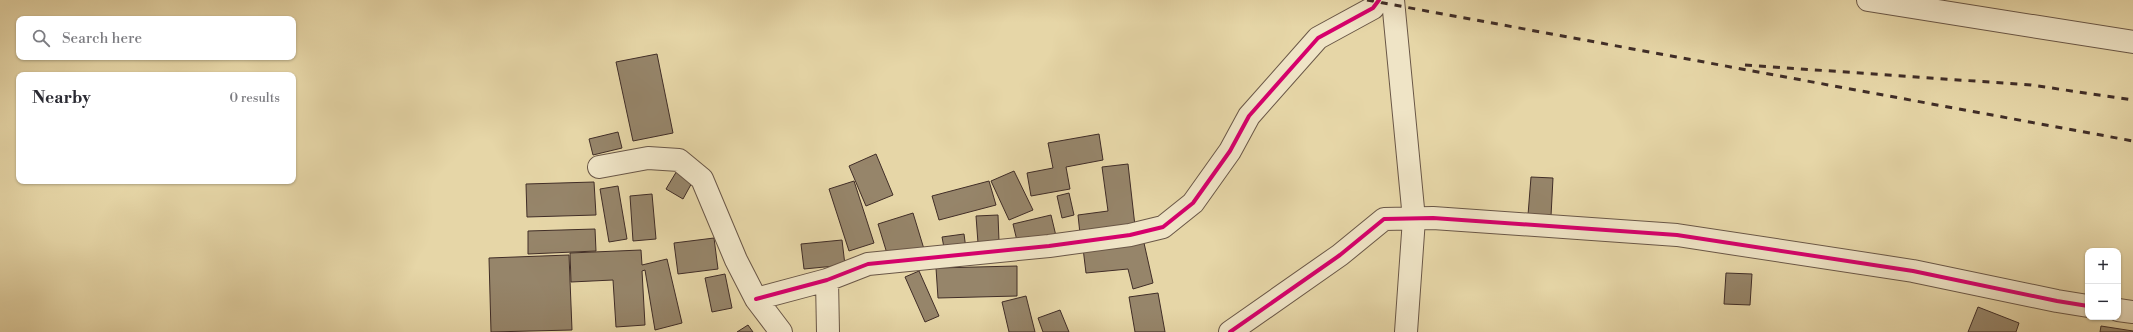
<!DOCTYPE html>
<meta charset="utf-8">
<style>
body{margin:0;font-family:"Libre Bodoni",serif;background:#f2f2f3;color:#2b2b33}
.controls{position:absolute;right:12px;bottom:12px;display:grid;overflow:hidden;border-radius:8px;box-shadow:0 1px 3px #0004}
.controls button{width:36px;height:36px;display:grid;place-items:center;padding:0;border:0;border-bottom:1px solid #e1e1e2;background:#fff;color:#2b2b33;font:20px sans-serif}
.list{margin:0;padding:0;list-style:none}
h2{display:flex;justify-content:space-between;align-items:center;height:52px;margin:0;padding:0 16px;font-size:17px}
h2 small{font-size:13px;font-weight:400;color:#7c7c81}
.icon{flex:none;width:22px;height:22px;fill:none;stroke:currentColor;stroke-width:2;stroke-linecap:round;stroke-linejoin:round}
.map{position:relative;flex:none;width:2133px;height:332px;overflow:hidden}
.search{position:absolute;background:#fff;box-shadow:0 1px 3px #0004;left:16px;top:16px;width:280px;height:44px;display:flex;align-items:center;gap:10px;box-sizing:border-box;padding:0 14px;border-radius:8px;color:#7c7c81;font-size:15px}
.panel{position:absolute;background:#fff;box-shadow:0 1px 3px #0004;left:16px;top:72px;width:280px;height:112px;border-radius:8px}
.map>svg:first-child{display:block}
.building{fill:#96856a;stroke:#402d27}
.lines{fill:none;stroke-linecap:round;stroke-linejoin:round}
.minor-casing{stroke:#6a5747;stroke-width:24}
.minor{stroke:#efe4c6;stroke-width:22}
.rail{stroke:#402d27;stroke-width:3;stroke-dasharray:7 7;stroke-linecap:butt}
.cycleway-casing{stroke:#efe4c6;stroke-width:6}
.cycleway{stroke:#d6006c;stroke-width:4}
</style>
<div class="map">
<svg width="2133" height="332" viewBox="0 0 2133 332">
<rect width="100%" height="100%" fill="#e6d6a7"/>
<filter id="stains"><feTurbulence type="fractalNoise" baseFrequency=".005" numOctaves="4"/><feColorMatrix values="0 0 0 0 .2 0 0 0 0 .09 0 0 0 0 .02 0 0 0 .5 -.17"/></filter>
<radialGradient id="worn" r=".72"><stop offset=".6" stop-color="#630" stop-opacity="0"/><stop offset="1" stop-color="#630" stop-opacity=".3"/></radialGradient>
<path class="building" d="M 657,54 L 673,133 L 633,141 L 616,62 Z
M 618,132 L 622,148 L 593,155 L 589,139 Z
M 1099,134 L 1103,160 L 1066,167 L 1070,189 L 1031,196 L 1027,173 L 1053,168 L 1048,143 Z
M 876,154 L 893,195 L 866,206 L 849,166 Z
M 1128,164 L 1135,226 L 1080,234 L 1078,215 L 1108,211 L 1102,167 Z
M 678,169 L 694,179 L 683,199 L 666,189 Z
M 1014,171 L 1033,210 L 1009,220 L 991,181 Z
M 1531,177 L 1553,178 L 1551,216 L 1528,215 Z
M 854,181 L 874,243 L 849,251 L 829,189 Z
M 989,181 L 996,205 L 939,220 L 932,196 Z
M 594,182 L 596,215 L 527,217 L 526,184 Z
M 618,186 L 627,239 L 609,242 L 600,189 Z
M 1069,193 L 1074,215 L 1062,218 L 1057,196 Z
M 652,194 L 656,239 L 633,241 L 630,196 Z
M 913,213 L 924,249 L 889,260 L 878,224 Z
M 998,215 L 999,241 L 978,243 L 976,216 Z
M 1051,215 L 1056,236 L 1018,245 L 1013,224 Z
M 595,229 L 596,251 L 528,254 L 528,231 Z
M 964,234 L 966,249 L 945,253 L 942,237 Z
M 714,238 L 718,269 L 678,274 L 674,243 Z
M 842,240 L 845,265 L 804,269 L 801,244 Z
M 1144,243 L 1153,283 L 1133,289 L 1128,269 L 1086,273 L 1083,248 Z
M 641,250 L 642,265 L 667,259 L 682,323 L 655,330 L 645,270 L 642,271 L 645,325 L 616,327 L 613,280 L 571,282 L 570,253 Z
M 569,255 L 572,330 L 491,332 L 489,258 Z
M 1017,266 L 1017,296 L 938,298 L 936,268 Z
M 919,271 L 939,316 L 925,322 L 905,277 Z
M 1726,273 L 1752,274 L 1750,305 L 1724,304 Z
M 725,274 L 732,308 L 712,312 L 705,278 Z
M 1158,293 L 1165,332 L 1135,332 L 1129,297 Z
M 1026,296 L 1035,332 L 1009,332 L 1002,302 Z
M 1978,307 L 2019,323 L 2016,332 L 1968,332 Z
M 1060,310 L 1069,332 L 1043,332 L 1038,318 Z
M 748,325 L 753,332 L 737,332 Z
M 2101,326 L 2133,331 L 2133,332 L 2100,332 Z"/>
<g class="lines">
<defs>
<path id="minor" d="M 1393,0 L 1414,219 L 1406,332
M 1868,0 L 2133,42
M 599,167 L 648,158 L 679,160 L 702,179 L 736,260 L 756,299 L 781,332
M 827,280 L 828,332
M 756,299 L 827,280 L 868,264 L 1049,246 L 1130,235 L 1163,227 L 1193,203 L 1230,151 L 1249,116 L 1318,38 L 1373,8 L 1379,0
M 2118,310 L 2133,312
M 1230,332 L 1340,255 L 1384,219 L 1433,218 L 1677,235 L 1913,271 L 2057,301 L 2088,306"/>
</defs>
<use href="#minor" class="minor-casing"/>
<use href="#minor" class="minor"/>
<path class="rail" d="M 1367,0 L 2133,141
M 1745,65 L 2031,85 L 2133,100"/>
<defs>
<path id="cycleway" d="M 756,299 L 827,280 L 868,264 L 1049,246 L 1130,235 L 1163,227 L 1193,203 L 1230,151 L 1249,116 L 1318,38 L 1373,8 L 1379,0
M 1230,332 L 1340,255 L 1384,219 L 1433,218 L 1677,235 L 1913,271 L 2057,301 L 2088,306"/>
</defs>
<use href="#cycleway" class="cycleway-casing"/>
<use href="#cycleway" class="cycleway"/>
</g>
<rect width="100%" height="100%" filter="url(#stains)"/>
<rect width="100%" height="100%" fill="url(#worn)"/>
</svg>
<div class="controls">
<button>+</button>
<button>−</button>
</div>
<div class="search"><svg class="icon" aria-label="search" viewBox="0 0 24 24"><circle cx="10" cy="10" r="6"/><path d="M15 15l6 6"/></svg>Search here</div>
<section class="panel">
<h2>Nearby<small>0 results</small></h2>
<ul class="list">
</ul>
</section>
</div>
